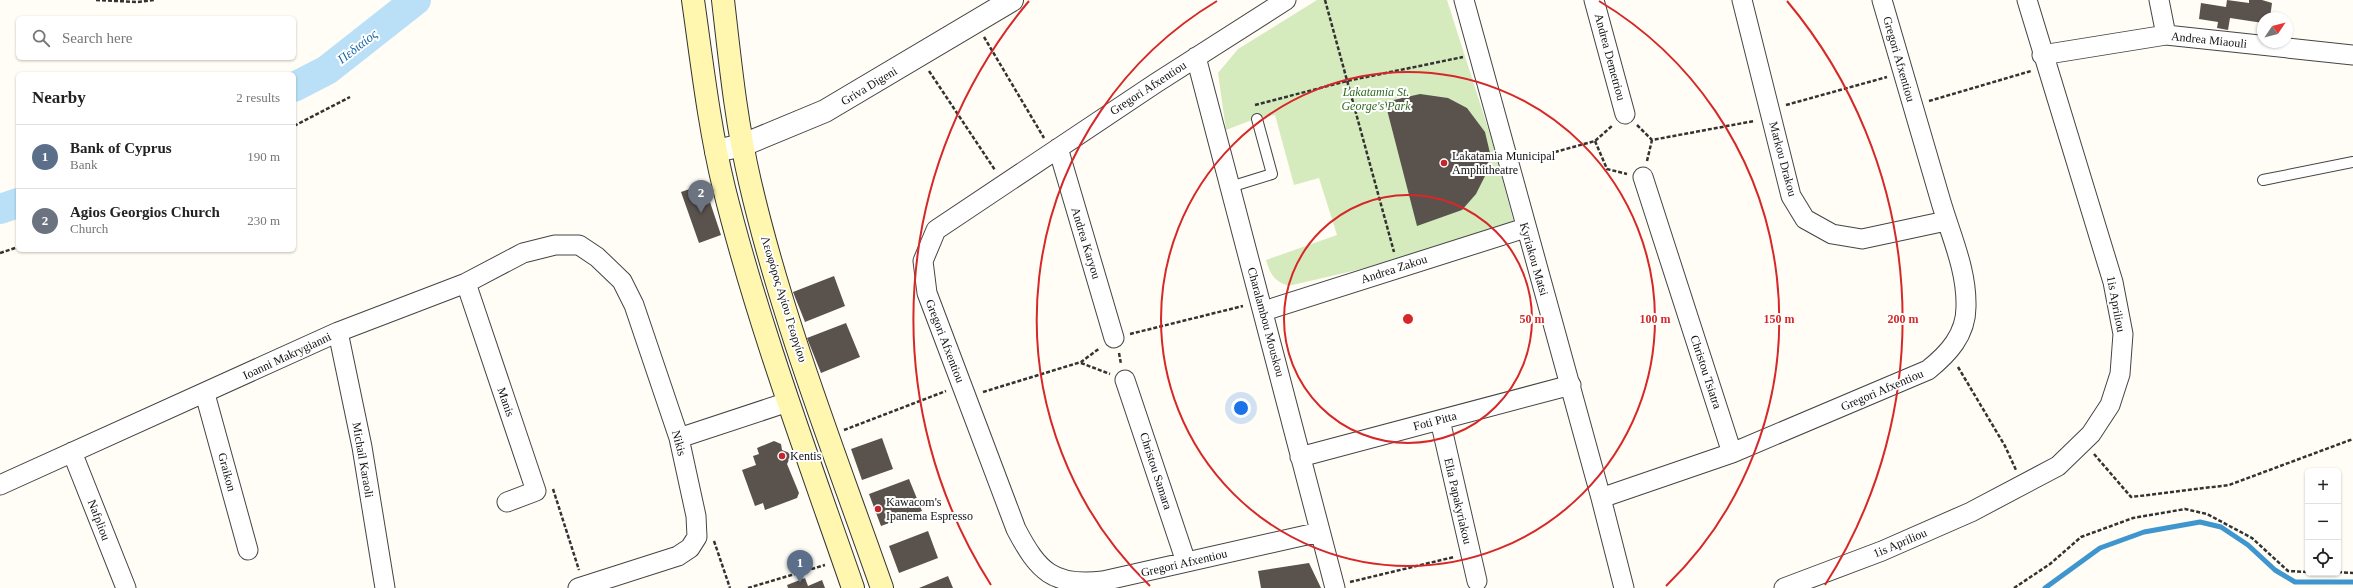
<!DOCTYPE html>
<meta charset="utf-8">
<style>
body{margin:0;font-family:Georgia,serif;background:#f2f2f2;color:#222}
.controls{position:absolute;right:12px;bottom:12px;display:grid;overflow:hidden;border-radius:6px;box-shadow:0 1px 3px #0004}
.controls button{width:36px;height:36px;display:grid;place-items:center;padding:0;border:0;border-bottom:1px solid #e0e0e0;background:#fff;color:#222;font:20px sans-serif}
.compass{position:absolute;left:2257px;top:12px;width:36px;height:36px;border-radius:50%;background:#fff;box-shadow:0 1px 3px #0004;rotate:55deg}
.you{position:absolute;left:1241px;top:408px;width:14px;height:14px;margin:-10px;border:3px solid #fff;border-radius:50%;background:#1a73e8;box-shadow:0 0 0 6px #1a73e833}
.badge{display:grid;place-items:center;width:26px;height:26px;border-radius:50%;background:#c4262e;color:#fff;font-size:13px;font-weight:700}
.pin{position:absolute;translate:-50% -33px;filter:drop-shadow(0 1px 2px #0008)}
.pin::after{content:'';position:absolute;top:21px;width:14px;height:12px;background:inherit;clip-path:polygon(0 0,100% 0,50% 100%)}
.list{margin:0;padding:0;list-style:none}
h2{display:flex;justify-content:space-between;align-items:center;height:52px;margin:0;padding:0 16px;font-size:17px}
h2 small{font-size:13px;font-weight:400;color:#767676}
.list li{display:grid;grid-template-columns:26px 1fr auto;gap:12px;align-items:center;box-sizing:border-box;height:64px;padding:0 16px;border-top:1px solid #e0e0e0}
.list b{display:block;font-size:15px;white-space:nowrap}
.list p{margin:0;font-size:13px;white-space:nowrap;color:#767676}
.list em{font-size:13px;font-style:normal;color:#767676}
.icon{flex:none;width:22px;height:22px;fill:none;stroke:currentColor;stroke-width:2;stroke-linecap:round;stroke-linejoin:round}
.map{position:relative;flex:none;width:2353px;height:588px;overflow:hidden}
.search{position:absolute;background:#fff;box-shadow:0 1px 3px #0004;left:16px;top:16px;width:280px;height:44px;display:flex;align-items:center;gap:10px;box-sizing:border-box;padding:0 14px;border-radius:6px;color:#767676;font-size:15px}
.panel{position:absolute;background:#fff;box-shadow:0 1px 3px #0004;left:16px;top:72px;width:280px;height:180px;border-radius:6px}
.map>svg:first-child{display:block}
.green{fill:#d5ebbd}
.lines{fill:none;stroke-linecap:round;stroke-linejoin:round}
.stream{stroke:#3f96cf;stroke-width:5}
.river{stroke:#b9e0f7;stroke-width:30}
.building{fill:#5a524d}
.service-casing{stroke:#444;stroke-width:12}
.minor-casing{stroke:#444;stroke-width:21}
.tertiary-casing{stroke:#444;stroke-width:24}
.secondary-casing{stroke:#333;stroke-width:24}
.path{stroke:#333;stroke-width:2.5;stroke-dasharray:4 2;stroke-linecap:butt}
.service{stroke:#fff;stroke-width:10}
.minor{stroke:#fff;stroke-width:19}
.tertiary{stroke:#fff;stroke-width:22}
.secondary{stroke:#fff6b0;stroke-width:22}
.ring{fill:none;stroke:#d62828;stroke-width:2}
.poi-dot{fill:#c4262e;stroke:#fff;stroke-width:1.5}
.labels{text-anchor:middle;stroke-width:4;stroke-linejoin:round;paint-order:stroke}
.street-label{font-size:12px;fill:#111;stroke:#fff}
.park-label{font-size:12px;font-style:italic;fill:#2f6b1f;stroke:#fff}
.poi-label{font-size:12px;fill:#111;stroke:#fff;text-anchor:start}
.water-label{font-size:13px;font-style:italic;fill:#1768a6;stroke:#fff}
.centre{fill:#d62828;stroke:#fff;stroke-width:2}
.ring-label{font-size:12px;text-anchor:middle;font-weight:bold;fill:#d62828;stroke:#fff;stroke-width:4;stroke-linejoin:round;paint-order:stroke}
</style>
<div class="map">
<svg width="2353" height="588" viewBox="0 0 2353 588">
<rect width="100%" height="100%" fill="#fffdf5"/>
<path class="green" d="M 1317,0 L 1447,0 L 1493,144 L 1514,223 L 1422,255 L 1288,286 C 1274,281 1270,274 1266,260 L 1337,235 L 1319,178 L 1294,185 L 1275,115 L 1257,118 L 1226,130 L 1218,73 L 1238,49 Z"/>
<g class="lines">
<path class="stream" d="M 2045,588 L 2100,548 L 2144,532 L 2200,522 L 2221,527 L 2248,545 L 2275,570 L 2295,582 L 2353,582"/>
<path class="river" d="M 294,87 L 327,70 L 416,0
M 0,209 L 18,203"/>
</g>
<path class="building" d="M 2227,0 L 2249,3 L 2249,0 L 2262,0 L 2272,3 L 2270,18 L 2263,18 L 2263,23 L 2230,18 L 2228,30 L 2217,28 L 2218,22 L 2199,19 L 2201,3 L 2226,7 Z
M 1420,94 L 1448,98 L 1467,108 L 1485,132 L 1490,153 L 1486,174 L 1476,194 L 1462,210 L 1417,226 L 1385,102 Z
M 704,184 L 721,235 L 699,243 L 681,192 Z
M 834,276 L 845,306 L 805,322 L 793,292 Z
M 846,323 L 860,357 L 821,373 L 807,338 Z
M 882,438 L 893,469 L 862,480 L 851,449 Z
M 774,441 L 781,444 L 782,450 L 792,454 L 787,464 L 799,493 L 797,498 L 765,510 L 763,503 L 755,506 L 742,470 L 756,465 L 753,456 L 759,454 L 757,448 Z
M 909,479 L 922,511 L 881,526 L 869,494 Z
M 928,531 L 938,558 L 899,573 L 889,546 Z
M 1309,563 L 1321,588 L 1261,588 L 1258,571 Z
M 948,576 L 953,588 L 919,588 Z
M 805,578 L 808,586 L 822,580 L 825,588 L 788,588 L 787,585 Z"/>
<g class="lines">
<defs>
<path id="service" d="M 2263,180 L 2353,162
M 1230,187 L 1272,174 L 1257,119"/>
<path id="minor" d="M 1286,0 L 1156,83 L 936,230 L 923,261 L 927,293 L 1016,529 C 1038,571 1053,587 1103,581 L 1320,532
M 1464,0 L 1601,498 L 1624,588
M 1594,0 L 1625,114
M 1742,0 L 1791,196 L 1805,219 L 1832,234 L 1862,239 L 1946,221
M 2159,0 L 2166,35
M 2042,55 L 2166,35 L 2353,55
M 1196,57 L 1335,588
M 1058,148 L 1114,338
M 1643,177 L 1732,453
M 466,283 L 536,491 L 507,502
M 1264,311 L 1525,228
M 338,332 L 362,447 L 385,588
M 1125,380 L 1186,562
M 205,394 L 248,550
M 1440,420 L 1477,581
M 679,438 L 788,402
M 72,452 L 126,588
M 1300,457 L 1571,385
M 0,485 L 338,332 L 466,283 L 523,253 L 555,245 L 579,245 L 597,257 L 622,281 L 634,305 L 679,438 L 696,516 L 697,537 L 690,548 L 678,556 L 578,588
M 1601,498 L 1732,453 L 1928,370 C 1948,354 1966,335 1966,307 C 1967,270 1951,236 1941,202 C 1921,134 1901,67 1882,0
M 1784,588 L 1882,551 L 1971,512 L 2058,466 L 2091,434 L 2110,405 L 2120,374 L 2123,334 L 2113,282 L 2027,0"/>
<path id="tertiary" d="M 716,151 L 743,145 L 825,111 L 1012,0"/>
<path id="secondary" d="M 693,0 C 702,63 709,126 724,188 C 758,324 807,455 853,588
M 723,0 C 730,61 736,122 750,182 C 782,320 835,454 882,588"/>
</defs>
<use href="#service" class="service-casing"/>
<use href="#minor" class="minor-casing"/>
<use href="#tertiary" class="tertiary-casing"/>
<use href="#secondary" class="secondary-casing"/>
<path class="path" d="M 96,0 L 137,2 L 155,0
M 1325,0 L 1394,252
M 984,37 L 1044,138
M 929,71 L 995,170
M 1929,101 L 2031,71
M 1255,105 L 1347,81 L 1463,57
M 1786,105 L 1887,77
M 1637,125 L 1652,140 L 1754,121
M 294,126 L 350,97
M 1595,141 L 1607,169 L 1627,174
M 1526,160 L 1595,141 L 1613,125
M 1647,161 L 1652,140
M 0,253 L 18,247
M 1130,334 L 1243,306
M 1119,353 L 1121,364
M 1081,363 L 1110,374
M 1958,367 L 2005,446 L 2016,470
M 983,392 L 1081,362 L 1100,348
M 844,430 L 946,391
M 2094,454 L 2131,497 L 2229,485 L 2353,439
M 553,489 L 579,570
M 714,541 L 730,588
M 2338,572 L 2353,573
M 1350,582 L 1454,557
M 748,588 L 825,565
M 2014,588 L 2050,564 L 2081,537 L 2133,518 L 2185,509 L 2207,514 L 2252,538 L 2288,571 L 2308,572"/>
<use href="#service" class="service"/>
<use href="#minor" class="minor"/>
<use href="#tertiary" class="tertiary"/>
<use href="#secondary" class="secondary"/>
</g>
<g class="ring">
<circle cx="1408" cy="319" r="124"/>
<circle cx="1408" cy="319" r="247"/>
<path d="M1150 586A371 371 0 0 1 1217 1M1599 1A371 371 0 0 1 1666 586"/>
<path d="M991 585A495 495 0 0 1 1029 1M1787 1A495 495 0 0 1 1825 585"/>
</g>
<g class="poi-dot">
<circle cx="1444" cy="163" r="4"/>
<circle cx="782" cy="456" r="4"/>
<circle cx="878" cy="509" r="4"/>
</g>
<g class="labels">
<g class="street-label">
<text transform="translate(2209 40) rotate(6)" y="4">Andrea Miaouli</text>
<text transform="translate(1610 57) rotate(75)" y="4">Andrea Demetriou</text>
<text transform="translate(1899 59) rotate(74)" y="4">Gregori Afxentiou</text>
<text transform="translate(869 86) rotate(-31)" y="4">Griva Digeni</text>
<text transform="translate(1148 88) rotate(-33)" y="4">Gregori Afxentiou</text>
<text transform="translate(1783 159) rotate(75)" y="4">Markou Drakou</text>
<text transform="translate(1086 243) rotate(73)" y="4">Andrea Karyou</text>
<text transform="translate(1534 259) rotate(74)" y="4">Kyriakou Matsi</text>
<text transform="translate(1394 269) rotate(-18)" y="4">Andrea Zakou</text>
<text transform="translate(784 299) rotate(73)" y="4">Λεωφόρος Αγίου Γεωργίου</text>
<text transform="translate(2116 304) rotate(79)" y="4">1is Apriliou</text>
<text transform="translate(1266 322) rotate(75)" y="4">Charalambou Mouskou</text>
<text transform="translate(945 341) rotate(69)" y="4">Gregori Afxentiou</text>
<text transform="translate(287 356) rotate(-25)" y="4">Ioanni Makrygianni</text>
<text transform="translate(1706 372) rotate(72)" y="4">Christou Tsiatra</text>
<text transform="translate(1882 390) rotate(-23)" y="4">Gregori Afxentiou</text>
<text transform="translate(506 402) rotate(71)" y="4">Manis</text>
<text transform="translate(1435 421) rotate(-15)" y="4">Foti Pitta</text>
<text transform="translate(679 443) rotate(75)" y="4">Nikis</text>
<text transform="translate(363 460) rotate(80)" y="4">Michail Karaoli</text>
<text transform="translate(1156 471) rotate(72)" y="4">Christou Samara</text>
<text transform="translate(227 472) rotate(75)" y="4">Graikon</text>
<text transform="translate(1458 501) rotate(77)" y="4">Elia Papakyriakou</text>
<text transform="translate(99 520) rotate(69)" y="4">Nafpliou</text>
<text transform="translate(1900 543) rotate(-23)" y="4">1is Apriliou</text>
<text transform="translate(1184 563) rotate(-13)" y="4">Gregori Afxentiou</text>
</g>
<g class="park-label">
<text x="1376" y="96">Lakatamia St.<tspan x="1376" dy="14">George's Park</tspan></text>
</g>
<g class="poi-label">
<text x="1452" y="160">Lakatamia Municipal<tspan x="1452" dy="14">Amphitheatre</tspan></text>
<text x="790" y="460">Kentis</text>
<text x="886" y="506">Kawacom's<tspan x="886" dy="14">Ipanema Espresso</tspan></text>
</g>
<g class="water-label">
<text transform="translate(357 46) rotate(-38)" y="5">Πεδιαίος</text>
</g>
</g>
<circle cx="1408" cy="319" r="6" class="centre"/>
<g class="ring-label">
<text x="1532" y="323">50 m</text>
<text x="1655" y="323">100 m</text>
<text x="1779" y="323">150 m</text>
<text x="1903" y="323">200 m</text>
</g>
</svg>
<div class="controls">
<button>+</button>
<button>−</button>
<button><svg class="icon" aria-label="locate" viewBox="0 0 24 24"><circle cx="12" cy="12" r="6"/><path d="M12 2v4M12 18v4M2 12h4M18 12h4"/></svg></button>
</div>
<svg class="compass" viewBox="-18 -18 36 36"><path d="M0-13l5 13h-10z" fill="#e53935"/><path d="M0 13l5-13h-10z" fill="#767676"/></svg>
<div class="you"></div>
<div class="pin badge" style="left:800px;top:583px;background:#5c6f8a">1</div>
<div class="pin badge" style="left:701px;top:213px;background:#6b7280">2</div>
<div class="search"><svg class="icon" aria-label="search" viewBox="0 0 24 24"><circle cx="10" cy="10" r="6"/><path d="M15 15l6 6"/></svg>Search here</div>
<section class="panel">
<h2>Nearby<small>2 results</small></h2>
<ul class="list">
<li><span class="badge" style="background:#5c6f8a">1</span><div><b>Bank of Cyprus</b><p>Bank</p></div><em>190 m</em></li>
<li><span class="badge" style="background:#6b7280">2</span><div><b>Agios Georgios Church</b><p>Church</p></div><em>230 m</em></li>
</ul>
</section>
</div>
